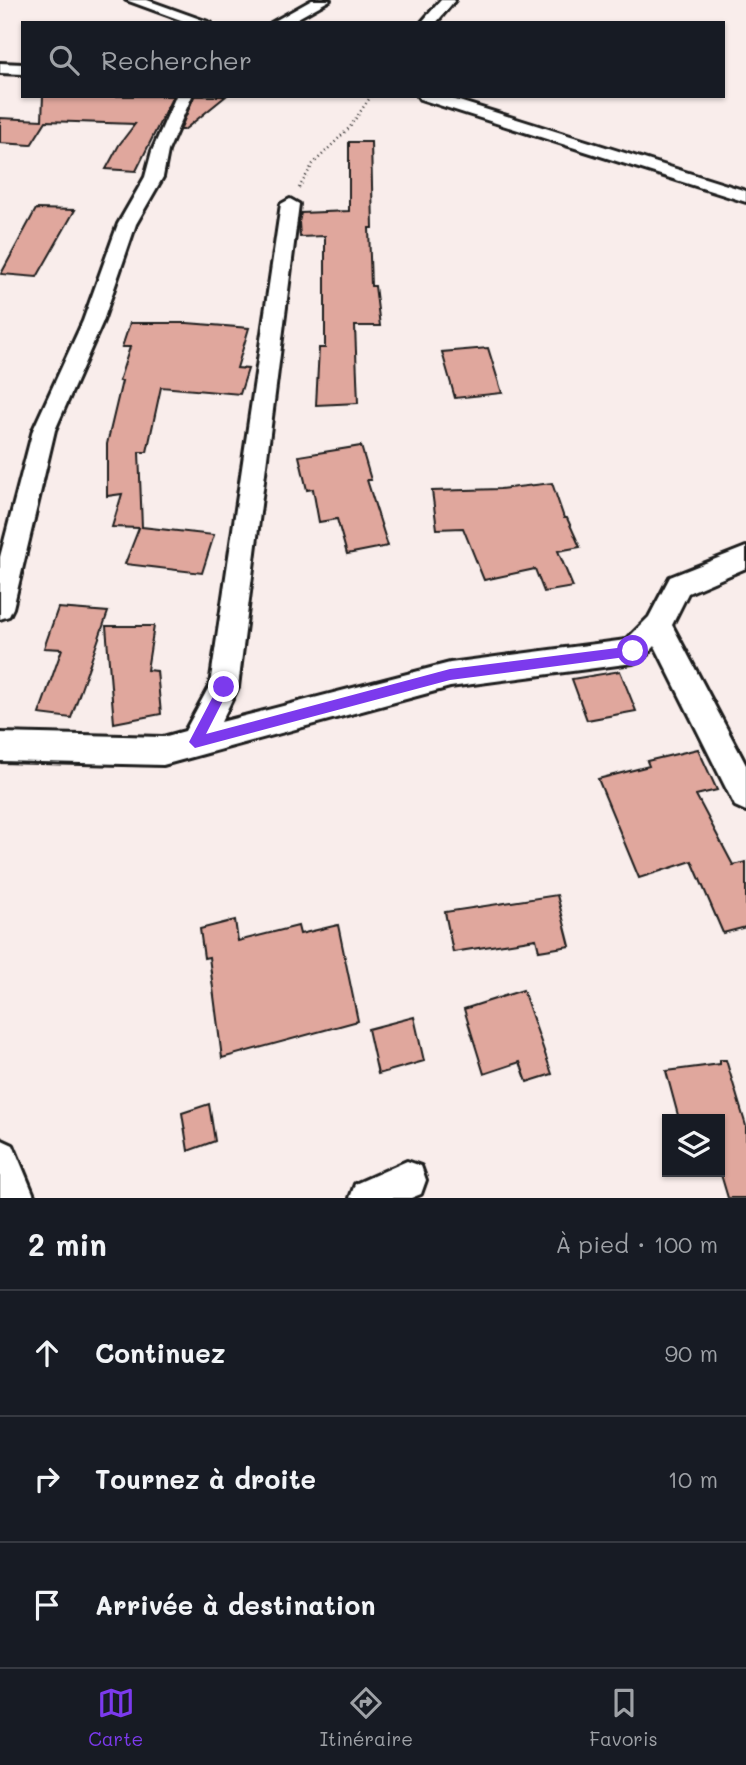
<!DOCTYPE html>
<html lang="fr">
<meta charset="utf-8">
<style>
body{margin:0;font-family:Mali,sans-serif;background:#20242c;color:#f1f3f6}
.controls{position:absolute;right:21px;bottom:21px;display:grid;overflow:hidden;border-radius:0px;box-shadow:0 2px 5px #0004}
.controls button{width:63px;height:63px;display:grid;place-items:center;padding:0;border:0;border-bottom:2px solid #363941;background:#171b24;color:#f1f3f6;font:35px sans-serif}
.stop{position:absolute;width:21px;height:21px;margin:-16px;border:5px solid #7c3aed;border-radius:50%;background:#fff}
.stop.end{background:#7c3aed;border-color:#fff;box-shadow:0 2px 7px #0008}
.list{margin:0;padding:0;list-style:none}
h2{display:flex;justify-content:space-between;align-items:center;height:91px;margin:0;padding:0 28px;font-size:30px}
h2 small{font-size:23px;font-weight:400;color:#9ea1a6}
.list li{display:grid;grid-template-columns:46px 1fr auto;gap:21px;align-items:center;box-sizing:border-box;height:126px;padding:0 28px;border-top:2px solid #363941}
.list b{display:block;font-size:26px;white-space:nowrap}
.list em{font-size:23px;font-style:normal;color:#9ea1a6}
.icon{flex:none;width:38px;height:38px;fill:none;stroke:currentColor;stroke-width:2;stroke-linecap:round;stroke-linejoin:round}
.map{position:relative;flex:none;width:746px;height:1198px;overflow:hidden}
.search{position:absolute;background:#171b24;box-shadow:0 2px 5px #0004;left:21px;right:21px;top:21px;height:77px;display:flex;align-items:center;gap:18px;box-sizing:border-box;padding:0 24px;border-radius:0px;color:#9ea1a6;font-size:26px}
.sheet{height:469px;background:#171b24}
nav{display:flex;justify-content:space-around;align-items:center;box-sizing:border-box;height:98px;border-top:2px solid #363941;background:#171b24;font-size:19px;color:#9ea1a6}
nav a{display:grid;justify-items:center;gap:4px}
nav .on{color:#7c3aed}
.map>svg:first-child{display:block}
.building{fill:#e0a79d;stroke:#1c1c1c;stroke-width:2}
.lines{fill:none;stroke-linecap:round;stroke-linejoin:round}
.street-casing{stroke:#1c1c1c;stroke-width:6}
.path{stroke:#1c1c1c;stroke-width:2.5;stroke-dasharray:1 3.5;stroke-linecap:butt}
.street{fill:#fff;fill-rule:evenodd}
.route{fill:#7c3aed}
</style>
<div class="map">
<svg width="746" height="1198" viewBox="0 0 746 1198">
<rect width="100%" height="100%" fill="#f9edeb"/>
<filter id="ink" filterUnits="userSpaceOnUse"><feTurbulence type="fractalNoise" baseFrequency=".0143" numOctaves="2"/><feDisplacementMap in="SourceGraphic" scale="14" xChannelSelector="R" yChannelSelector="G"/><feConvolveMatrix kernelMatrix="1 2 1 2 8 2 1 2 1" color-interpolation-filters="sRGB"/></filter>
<g filter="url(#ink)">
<path class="building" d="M 43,96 L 173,96 L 136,171 L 106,169 L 119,145 L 135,124 L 46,121 L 31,145 L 0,143 L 0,118 L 42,120 Z
M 194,96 L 226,96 L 184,130 L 180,130 Z
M 349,142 L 371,142 L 373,228 L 369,228 L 371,286 L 375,286 L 380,326 L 355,326 L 358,403 L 316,405 L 319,348 L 325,348 L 325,236 L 300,237 L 299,222 L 301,213 L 349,211 Z
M 36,209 L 75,210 L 37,277 L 1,274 Z
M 130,323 L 187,323 L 249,328 L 237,368 L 248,369 L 240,394 L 161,387 L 147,452 L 139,452 L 142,527 L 214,535 L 202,573 L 125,564 L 139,528 L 112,527 L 122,494 L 107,496 L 107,444 L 122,381 L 119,381 L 130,347 L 122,347 Z
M 488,348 L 502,393 L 455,398 L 442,352 Z
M 361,446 L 371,480 L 367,480 L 388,546 L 347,554 L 337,519 L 319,522 L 313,489 L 307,490 L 299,456 Z
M 552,483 L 564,518 L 567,518 L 580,547 L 558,551 L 573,587 L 544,592 L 535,569 L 484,580 L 463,528 L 437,529 L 432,491 L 500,489 Z
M 58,608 L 108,612 L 71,718 L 39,714 L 62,649 L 44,648 Z
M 106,626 L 154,626 L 147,670 L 157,671 L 161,714 L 114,723 Z
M 620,671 L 636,711 L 587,720 L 572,679 Z
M 698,749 L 717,790 L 696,795 L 733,865 L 746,862 L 746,927 L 723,933 L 692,861 L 639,878 L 598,779 L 649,766 L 647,761 Z
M 557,895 L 570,946 L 539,951 L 536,939 L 453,952 L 445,912 Z
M 235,920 L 238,941 L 298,926 L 300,934 L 338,925 L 358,1021 L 222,1058 L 209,957 L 204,958 L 200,929 Z
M 523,990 L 552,1074 L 527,1082 L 520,1062 L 484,1074 L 464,1009 Z
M 414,1017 L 424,1061 L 378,1074 L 368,1029 Z
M 720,1060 L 726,1060 L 746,1126 L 746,1198 L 728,1198 L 720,1171 L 720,1119 L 679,1119 L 666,1071 L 720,1064 Z
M 209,1104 L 215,1141 L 188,1151 L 182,1113 Z"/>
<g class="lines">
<defs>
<path id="street" d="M 126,0 L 147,0 L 211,23 L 189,23 Z
M 312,0 L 330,0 L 289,23 L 271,23 Z
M 441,0 L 455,0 L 436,23 L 421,23 Z
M 0,63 L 23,64 L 23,74 L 0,73 Z
M 176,96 L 192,96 L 168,151 L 163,177 L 136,224 L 103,321 L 55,430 L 13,608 L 9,616 L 0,619 L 0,557 L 33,430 L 83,321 L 118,224 L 145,177 L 152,151 Z
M 418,96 L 443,96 L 746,191 L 746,202 L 420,99 Z
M 290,199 L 299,204 L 238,687 L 221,722 L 450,663 L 626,640 L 649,617 L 670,577 L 746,547 L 746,568 L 688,593 L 672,625 L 746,765 L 746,811 L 735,806 L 655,646 L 643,659 L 633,663 L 450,687 L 163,765 L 0,761 L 0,733 L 163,737 L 185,731 L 210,685 L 281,204 Z
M 0,1139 L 13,1145 L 35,1198 L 0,1198 Z
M 407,1161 L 421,1166 L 426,1180 L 421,1194 L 411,1198 L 350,1198 L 355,1184 Z"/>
</defs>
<use href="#street" class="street-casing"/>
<path class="path" d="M 299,188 L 313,164 L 350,127 L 371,96"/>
<use href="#street" class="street"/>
</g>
</g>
<path class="route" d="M 633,646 L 639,651 L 633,656 L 450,680 L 195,748 L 189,742 L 220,683 L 224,682 L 230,687 L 206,734 L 450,669 Z"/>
</svg>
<div class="controls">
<button><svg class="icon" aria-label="layers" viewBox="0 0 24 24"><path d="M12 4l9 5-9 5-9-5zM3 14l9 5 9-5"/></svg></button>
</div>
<div class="stop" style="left:633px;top:651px"></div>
<div class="stop end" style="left:224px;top:687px"></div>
<div class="search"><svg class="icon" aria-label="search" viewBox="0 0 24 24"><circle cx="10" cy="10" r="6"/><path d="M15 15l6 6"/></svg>Rechercher</div>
</div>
<section class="sheet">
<h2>2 min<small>À pied · 100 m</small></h2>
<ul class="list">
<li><svg class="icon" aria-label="ahead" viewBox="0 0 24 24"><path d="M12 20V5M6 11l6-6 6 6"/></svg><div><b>Continuez</b></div><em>90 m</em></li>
<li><svg class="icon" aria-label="right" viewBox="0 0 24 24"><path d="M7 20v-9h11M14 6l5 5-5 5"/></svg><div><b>Tournez à droite</b></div><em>10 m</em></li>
<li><svg class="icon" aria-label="arrive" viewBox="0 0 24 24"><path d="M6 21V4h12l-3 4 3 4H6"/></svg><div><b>Arrivée à destination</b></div></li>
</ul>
</section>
<nav>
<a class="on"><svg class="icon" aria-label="map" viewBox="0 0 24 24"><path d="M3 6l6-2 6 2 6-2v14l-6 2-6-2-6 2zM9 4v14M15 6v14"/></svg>Carte</a>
<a><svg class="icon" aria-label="directions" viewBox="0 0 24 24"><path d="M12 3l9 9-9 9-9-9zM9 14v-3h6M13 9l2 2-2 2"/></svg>Itinéraire</a>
<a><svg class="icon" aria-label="saved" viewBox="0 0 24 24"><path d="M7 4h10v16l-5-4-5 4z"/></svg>Favoris</a>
</nav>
